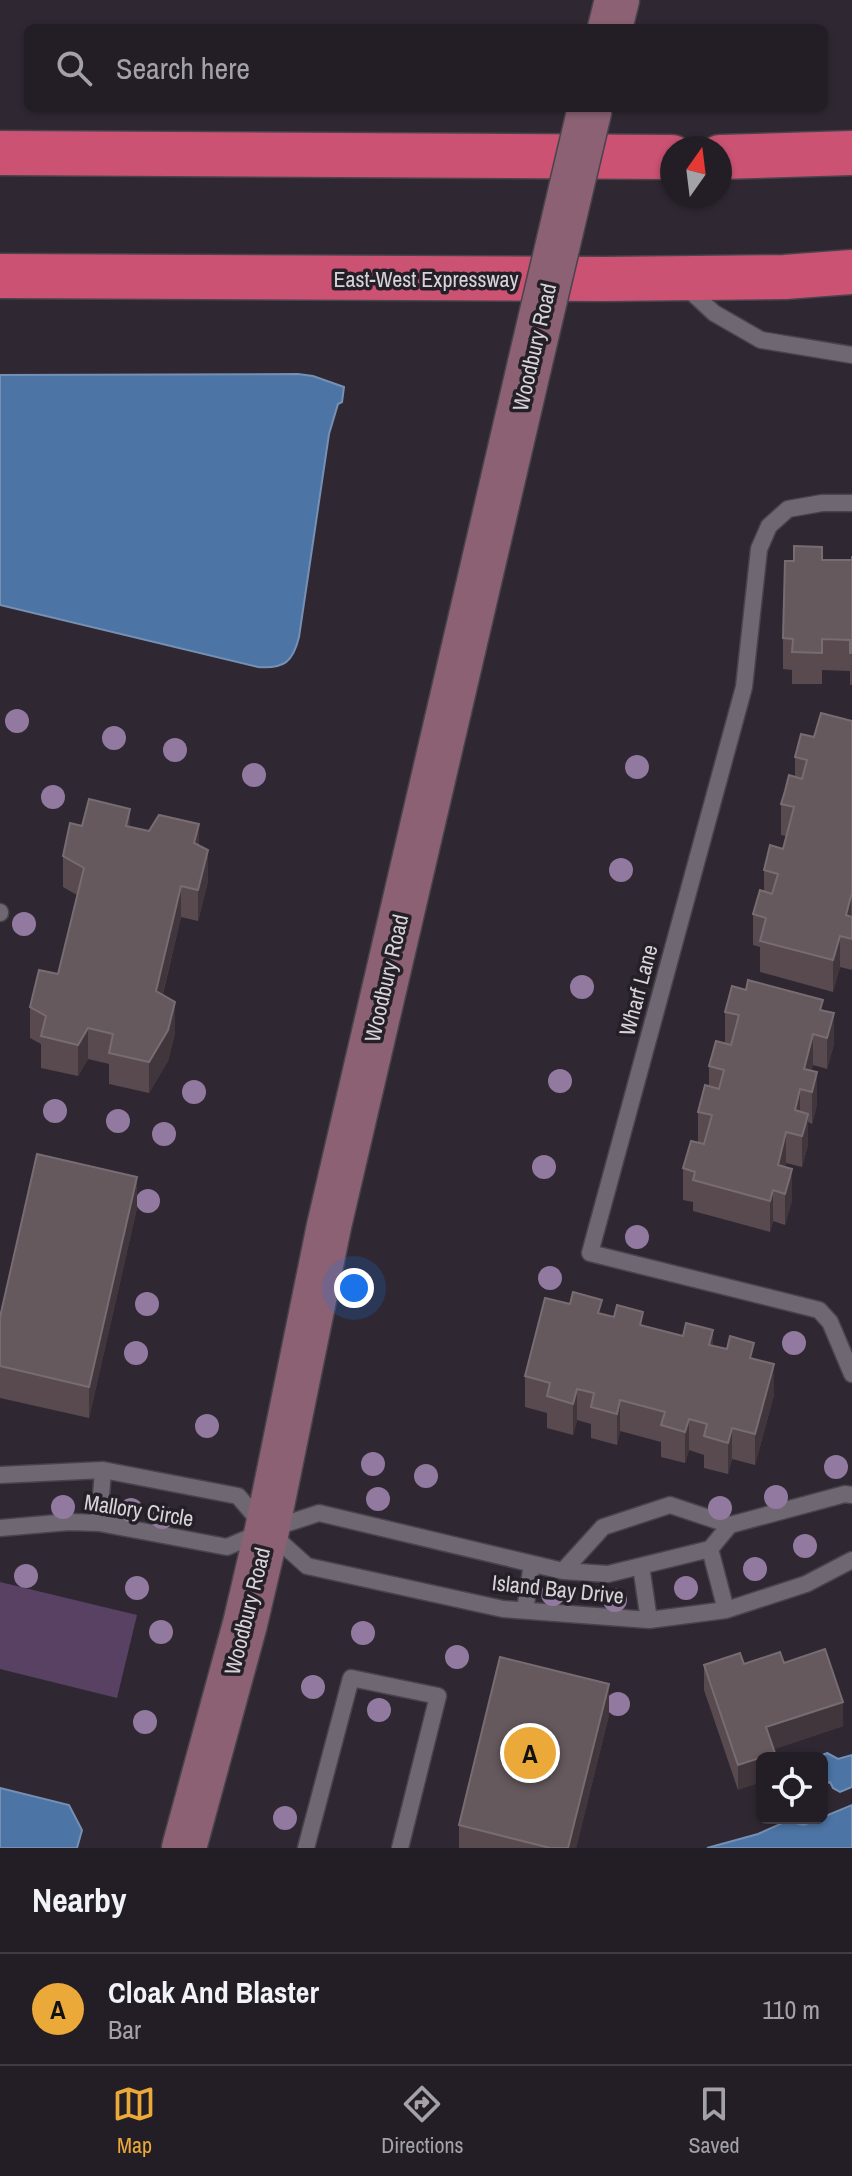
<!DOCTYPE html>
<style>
body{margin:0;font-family:"Archivo Narrow",sans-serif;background:#2f2b32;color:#f1f3f6}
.controls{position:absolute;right:24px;bottom:24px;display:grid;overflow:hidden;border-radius:12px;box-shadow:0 2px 6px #0004}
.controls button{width:72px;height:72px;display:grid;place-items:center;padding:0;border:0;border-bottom:2px solid #403c43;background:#231e26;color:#f1f3f6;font:40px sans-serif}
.compass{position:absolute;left:660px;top:136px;width:72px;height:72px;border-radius:50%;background:#231e26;box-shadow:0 2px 6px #0004;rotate:14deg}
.you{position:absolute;left:354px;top:1288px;width:28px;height:28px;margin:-20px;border:6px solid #fff;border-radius:50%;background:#1a73e8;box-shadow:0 0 0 12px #1a73e833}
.badge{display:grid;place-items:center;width:52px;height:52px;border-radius:50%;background:#eba939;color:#111;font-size:26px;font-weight:700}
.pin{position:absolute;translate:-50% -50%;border:4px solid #fff;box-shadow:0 2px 8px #0006}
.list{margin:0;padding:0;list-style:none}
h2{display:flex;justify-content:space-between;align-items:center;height:104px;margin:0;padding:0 32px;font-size:34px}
h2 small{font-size:26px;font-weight:400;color:#a3a2a7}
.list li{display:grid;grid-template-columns:52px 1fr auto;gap:24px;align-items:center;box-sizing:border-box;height:112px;padding:0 32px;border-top:2px solid #403c43}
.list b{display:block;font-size:30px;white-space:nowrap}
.list p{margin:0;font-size:26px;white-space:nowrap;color:#a3a2a7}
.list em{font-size:26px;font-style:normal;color:#a3a2a7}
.icon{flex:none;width:44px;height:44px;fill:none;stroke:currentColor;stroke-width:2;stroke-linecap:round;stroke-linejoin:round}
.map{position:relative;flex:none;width:852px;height:1848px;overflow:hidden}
.search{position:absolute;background:#231e26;box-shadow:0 2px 6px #0004;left:24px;right:24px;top:24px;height:88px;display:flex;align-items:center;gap:20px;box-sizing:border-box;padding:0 28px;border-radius:12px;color:#a3a2a7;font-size:30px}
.sheet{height:216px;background:#231e26}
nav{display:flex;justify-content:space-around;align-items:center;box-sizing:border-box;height:112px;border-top:2px solid #403c43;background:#231e26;font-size:22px;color:#a3a2a7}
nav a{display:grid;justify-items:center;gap:4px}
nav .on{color:#eba939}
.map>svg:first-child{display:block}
.green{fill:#584163}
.water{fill:#4c74a4;stroke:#7690b4;stroke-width:2}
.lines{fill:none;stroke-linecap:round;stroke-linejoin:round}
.lane-casing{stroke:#49434c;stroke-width:19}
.secondary-casing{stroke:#49434c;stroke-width:47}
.highway-casing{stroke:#49434c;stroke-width:47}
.lane{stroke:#6f6873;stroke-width:16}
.secondary{stroke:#8b6173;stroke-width:44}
.highway{stroke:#cb5272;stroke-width:44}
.secondary-bridge-casing{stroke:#49434c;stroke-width:47;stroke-linecap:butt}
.secondary-bridge{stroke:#8b6173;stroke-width:44}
.tree{fill:#92799f}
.wall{fill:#584a4f}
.shaded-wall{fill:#42363d}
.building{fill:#65595e;stroke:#776c71;stroke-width:2}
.labels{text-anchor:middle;stroke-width:7;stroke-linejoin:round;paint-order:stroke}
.street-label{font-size:22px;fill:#d7d3d9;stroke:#251f28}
</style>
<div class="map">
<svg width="852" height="1848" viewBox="0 0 852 1848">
<rect width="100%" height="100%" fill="#2f2832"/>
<path class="green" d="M 0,1582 L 137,1615 L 117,1698 L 0,1669 Z"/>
<path class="water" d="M 298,374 L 313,376 L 344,387 L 342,402 L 338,404 L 329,434 L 299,637 C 293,662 284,669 258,667 L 0,605 L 0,375 Z
M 827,1753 L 838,1759 L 852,1755 L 852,1787 L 840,1792 L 833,1788 L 830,1782 L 822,1785 L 822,1758 L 815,1758 Z
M 0,1788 L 69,1805 L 82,1830 L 77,1848 L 0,1848 Z
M 852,1805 L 852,1848 L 707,1848 L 758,1834 L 787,1821 L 804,1825 Z"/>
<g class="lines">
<defs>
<path id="lane" d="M 685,286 L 714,313 L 761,340 L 852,355
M 852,503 L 822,503 L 788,509 L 769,526 L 759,549 L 744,687 L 590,1253 L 819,1310 L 830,1322 L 852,1374
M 0,912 L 0,913
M 0,1475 L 103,1470 L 238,1496 L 267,1530 L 307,1566 L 503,1609 L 649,1620 L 726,1610 L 806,1584 L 852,1560
M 99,1523 L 103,1470
M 0,1528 L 69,1522 L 99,1523 L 227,1547 L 267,1530 L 319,1513 L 563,1571 L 603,1527 L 670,1505 L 730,1525 L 845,1494 L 852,1495
M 710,1549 L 726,1610
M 641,1566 L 649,1620
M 563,1571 L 608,1574 L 710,1549 L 730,1525
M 525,1610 L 532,1564
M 306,1848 L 351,1678 L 438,1696 L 400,1848"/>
<path id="secondary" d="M 610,28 L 617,0
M 184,1848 L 245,1624 L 267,1530 L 329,1226 L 530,363"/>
<path id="highway" d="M 0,153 L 672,157
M 720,157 L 852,153
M 0,276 L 604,279 L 785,277 L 852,272"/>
</defs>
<use href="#lane" class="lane-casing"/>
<use href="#secondary" class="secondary-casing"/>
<use href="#highway" class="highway-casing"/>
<use href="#lane" class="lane"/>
<use href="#secondary" class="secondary"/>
<use href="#highway" class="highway"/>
<defs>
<path id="secondary-bridge" d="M 530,363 L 590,108"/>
</defs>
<use href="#secondary-bridge" class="secondary-bridge-casing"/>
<use href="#secondary-bridge" class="secondary-bridge"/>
</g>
<g class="tree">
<circle cx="17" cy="721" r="12"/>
<circle cx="114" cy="738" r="12"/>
<circle cx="175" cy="750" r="12"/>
<circle cx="637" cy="767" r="12"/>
<circle cx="254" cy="775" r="12"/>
<circle cx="53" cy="797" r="12"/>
<circle cx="621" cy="870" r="12"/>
<circle cx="24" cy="924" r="12"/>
<circle cx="582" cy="987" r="12"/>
<circle cx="560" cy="1081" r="12"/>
<circle cx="194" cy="1092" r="12"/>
<circle cx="55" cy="1111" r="12"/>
<circle cx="118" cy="1121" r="12"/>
<circle cx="164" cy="1134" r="12"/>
<circle cx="544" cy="1167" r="12"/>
<circle cx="148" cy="1201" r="12"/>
<circle cx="637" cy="1237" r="12"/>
<circle cx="550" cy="1278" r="12"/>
<circle cx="147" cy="1304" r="12"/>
<circle cx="794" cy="1343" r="12"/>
<circle cx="136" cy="1353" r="12"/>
<circle cx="207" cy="1426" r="12"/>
<circle cx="373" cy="1464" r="12"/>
<circle cx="836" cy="1467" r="12"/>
<circle cx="426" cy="1476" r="12"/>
<circle cx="776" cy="1497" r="12"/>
<circle cx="378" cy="1499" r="12"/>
<circle cx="63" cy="1507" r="12"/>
<circle cx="720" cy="1508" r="12"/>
<circle cx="131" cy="1510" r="12"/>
<circle cx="162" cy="1517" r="12"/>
<circle cx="805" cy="1546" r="12"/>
<circle cx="755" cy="1569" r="12"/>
<circle cx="26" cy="1576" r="12"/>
<circle cx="137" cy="1588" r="12"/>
<circle cx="686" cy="1588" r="12"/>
<circle cx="553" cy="1594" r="12"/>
<circle cx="615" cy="1600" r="12"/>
<circle cx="161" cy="1632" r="12"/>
<circle cx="363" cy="1633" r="12"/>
<circle cx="457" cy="1657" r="12"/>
<circle cx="313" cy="1687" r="12"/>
<circle cx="618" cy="1704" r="12"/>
<circle cx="379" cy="1710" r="12"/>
<circle cx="145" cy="1722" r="12"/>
<circle cx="285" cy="1818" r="12"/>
</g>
<path class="wall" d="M 852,556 L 852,685 L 850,685 L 850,671 L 822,670 L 822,684 L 792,684 L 792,670 L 783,669 L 783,638 L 794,561 L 852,560 Z
M 852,721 L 852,970 L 840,967 L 833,992 L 760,972 L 760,947 L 753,945 L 753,914 L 764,892 L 764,870 L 783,849 L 786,836 L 781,835 L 781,804 L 795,777 L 795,757 L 814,737 Z
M 82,826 L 130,827 L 199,845 L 208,881 L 198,921 L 181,917 L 163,994 L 175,1033 L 168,1061 L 149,1093 L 109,1084 L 109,1064 L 88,1059 L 78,1076 L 41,1068 L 41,1044 L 30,1038 L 30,1007 L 58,974 L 77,895 L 63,887 L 63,856 Z
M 823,1011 L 834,1044 L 827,1069 L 813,1065 L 811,1071 L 817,1104 L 812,1124 L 808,1122 L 808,1145 L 802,1167 L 786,1163 L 785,1167 L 792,1200 L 785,1225 L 773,1221 L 770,1232 L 693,1211 L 693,1202 L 683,1200 L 683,1168 L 698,1143 L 698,1112 L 709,1087 L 709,1066 L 731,1045 L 725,1043 L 725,1012 Z
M 137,1208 L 89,1418 L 0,1398 L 0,1317 Z
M 602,1314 L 754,1359 L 774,1395 L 755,1465 L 732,1459 L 728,1474 L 704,1468 L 704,1455 L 689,1450 L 685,1463 L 661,1457 L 661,1442 L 620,1431 L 617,1445 L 591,1438 L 591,1424 L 577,1420 L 573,1435 L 547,1428 L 547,1413 L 525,1407 L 525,1376 Z
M 744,1664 L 843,1726 L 774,1749 L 775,1758 L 738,1790 L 704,1690 L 704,1665 Z
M 609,1715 L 576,1848 L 459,1848 L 459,1825 Z"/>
<path class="shaded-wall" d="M 130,809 L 130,840 L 126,826 Z
M 199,824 L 199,855 L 194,843 Z
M 208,850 L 208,881 L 198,921 L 198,890 Z
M 181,886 L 181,917 L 156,1022 L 156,991 Z
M 851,896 L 851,927 L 846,915 Z
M 840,936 L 840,967 L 833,992 L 833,960 Z
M 175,1002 L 175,1033 L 168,1061 L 149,1093 L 149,1062 Z
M 834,1013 L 834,1044 L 827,1069 L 827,1038 Z
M 88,1028 L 88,1059 L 78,1076 L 78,1045 Z
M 813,1034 L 813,1065 L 806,1091 L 804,1069 Z
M 817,1072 L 817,1104 L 812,1124 L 812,1092 Z
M 800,1089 L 800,1120 L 795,1110 Z
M 808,1114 L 808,1145 L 802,1167 L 802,1136 Z
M 786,1132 L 786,1163 L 779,1192 L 778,1165 Z
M 792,1169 L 792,1200 L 785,1225 L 785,1194 Z
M 137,1177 L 137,1208 L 89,1418 L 89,1387 Z
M 773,1190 L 773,1221 L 770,1232 L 770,1201 Z
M 713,1330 L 713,1362 L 709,1345 Z
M 774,1364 L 774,1395 L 755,1465 L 755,1434 Z
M 577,1389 L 577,1420 L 573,1435 L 573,1404 Z
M 620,1400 L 620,1431 L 617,1445 L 617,1414 Z
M 689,1419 L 689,1450 L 685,1463 L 685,1432 Z
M 732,1428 L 732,1459 L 728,1474 L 728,1443 Z
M 609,1684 L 609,1715 L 576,1848 L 568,1848 Z
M 843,1702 L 843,1726 L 766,1752 L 766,1727 Z
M 775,1753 L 775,1758 L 762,1758 L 762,1782 L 738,1790 L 738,1765 Z"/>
<path class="building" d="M 794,546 L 822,547 L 822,560 L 852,560 L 852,556 L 852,653 L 850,653 L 850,640 L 822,639 L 822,653 L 792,652 L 793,639 L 783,638 L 785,561 L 794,561 Z
M 821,713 L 852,721 L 852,896 L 851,896 L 846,915 L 852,917 L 852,939 L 840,936 L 833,960 L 760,941 L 766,918 L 753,914 L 760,890 L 772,894 L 778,874 L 764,870 L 770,845 L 783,849 L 794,807 L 781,804 L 785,791 L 789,775 L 802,779 L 807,760 L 795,757 L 801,734 L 814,737 Z
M 89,799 L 130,809 L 126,826 L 149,831 L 159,815 L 199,824 L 194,843 L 208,850 L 198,890 L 181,886 L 156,991 L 175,1002 L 168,1030 L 149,1062 L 109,1053 L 113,1034 L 88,1028 L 78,1045 L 41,1036 L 46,1016 L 30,1007 L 39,970 L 58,974 L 84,868 L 63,856 L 70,823 L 82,826 Z
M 748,980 L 823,1000 L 820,1010 L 834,1013 L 827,1038 L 813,1034 L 804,1069 L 817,1072 L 812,1092 L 800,1089 L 795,1110 L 808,1114 L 805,1126 L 802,1136 L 786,1132 L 778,1165 L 792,1169 L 785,1194 L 773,1190 L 770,1201 L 693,1180 L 695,1172 L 683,1168 L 691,1141 L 704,1144 L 712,1115 L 698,1112 L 705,1085 L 719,1089 L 724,1070 L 709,1066 L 716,1041 L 731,1045 L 739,1015 L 725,1012 L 732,986 L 746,990 Z
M 37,1154 L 137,1177 L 89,1387 L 0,1366 L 0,1317 Z
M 573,1292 L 602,1300 L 598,1313 L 614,1317 L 617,1305 L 643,1312 L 640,1325 L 683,1336 L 686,1323 L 713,1330 L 709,1345 L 727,1349 L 730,1336 L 754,1343 L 750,1358 L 774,1364 L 755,1434 L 732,1428 L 728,1443 L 704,1436 L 707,1424 L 689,1419 L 685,1432 L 661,1425 L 665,1412 L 620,1400 L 617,1414 L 591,1407 L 594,1393 L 577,1389 L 573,1404 L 547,1396 L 550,1383 L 525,1376 L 545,1298 L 570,1304 Z
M 825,1649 L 843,1702 L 766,1727 L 775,1753 L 738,1765 L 704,1665 L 740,1653 L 744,1664 L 780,1652 L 784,1663 Z
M 500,1657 L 609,1684 L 568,1848 L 550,1848 L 459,1825 Z"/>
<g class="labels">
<g class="street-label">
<text x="426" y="287">East-West Expressway</text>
<text transform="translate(534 347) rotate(-77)" y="8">Woodbury Road</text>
<text transform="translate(386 978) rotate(-77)" y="8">Woodbury Road</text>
<text transform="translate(638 990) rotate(-75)" y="8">Wharf Lane</text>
<text transform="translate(139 1510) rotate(9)" y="8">Mallory Circle</text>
<text transform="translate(558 1589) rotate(6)" y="8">Island Bay Drive</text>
<text transform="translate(247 1611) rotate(-76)" y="8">Woodbury Road</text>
</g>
</g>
</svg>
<div class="controls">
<button><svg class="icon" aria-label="locate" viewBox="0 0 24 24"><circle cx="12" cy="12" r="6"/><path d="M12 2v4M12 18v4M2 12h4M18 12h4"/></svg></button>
</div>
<svg class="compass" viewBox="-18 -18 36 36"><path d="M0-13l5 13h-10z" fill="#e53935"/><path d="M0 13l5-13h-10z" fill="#a3a2a7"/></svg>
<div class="you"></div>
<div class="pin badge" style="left:530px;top:1753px">A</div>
<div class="search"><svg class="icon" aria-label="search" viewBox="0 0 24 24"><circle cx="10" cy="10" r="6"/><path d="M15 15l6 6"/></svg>Search here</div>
</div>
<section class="sheet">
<h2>Nearby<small></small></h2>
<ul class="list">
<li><span class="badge">A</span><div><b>Cloak And Blaster</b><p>Bar</p></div><em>110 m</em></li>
</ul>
</section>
<nav>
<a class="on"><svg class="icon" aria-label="map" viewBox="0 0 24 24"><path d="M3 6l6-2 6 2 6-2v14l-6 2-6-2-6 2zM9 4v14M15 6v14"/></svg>Map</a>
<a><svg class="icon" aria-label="directions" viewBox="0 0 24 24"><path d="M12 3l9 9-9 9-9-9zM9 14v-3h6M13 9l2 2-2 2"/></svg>Directions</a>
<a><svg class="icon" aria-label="saved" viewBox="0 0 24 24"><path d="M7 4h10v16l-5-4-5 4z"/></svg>Saved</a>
</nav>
